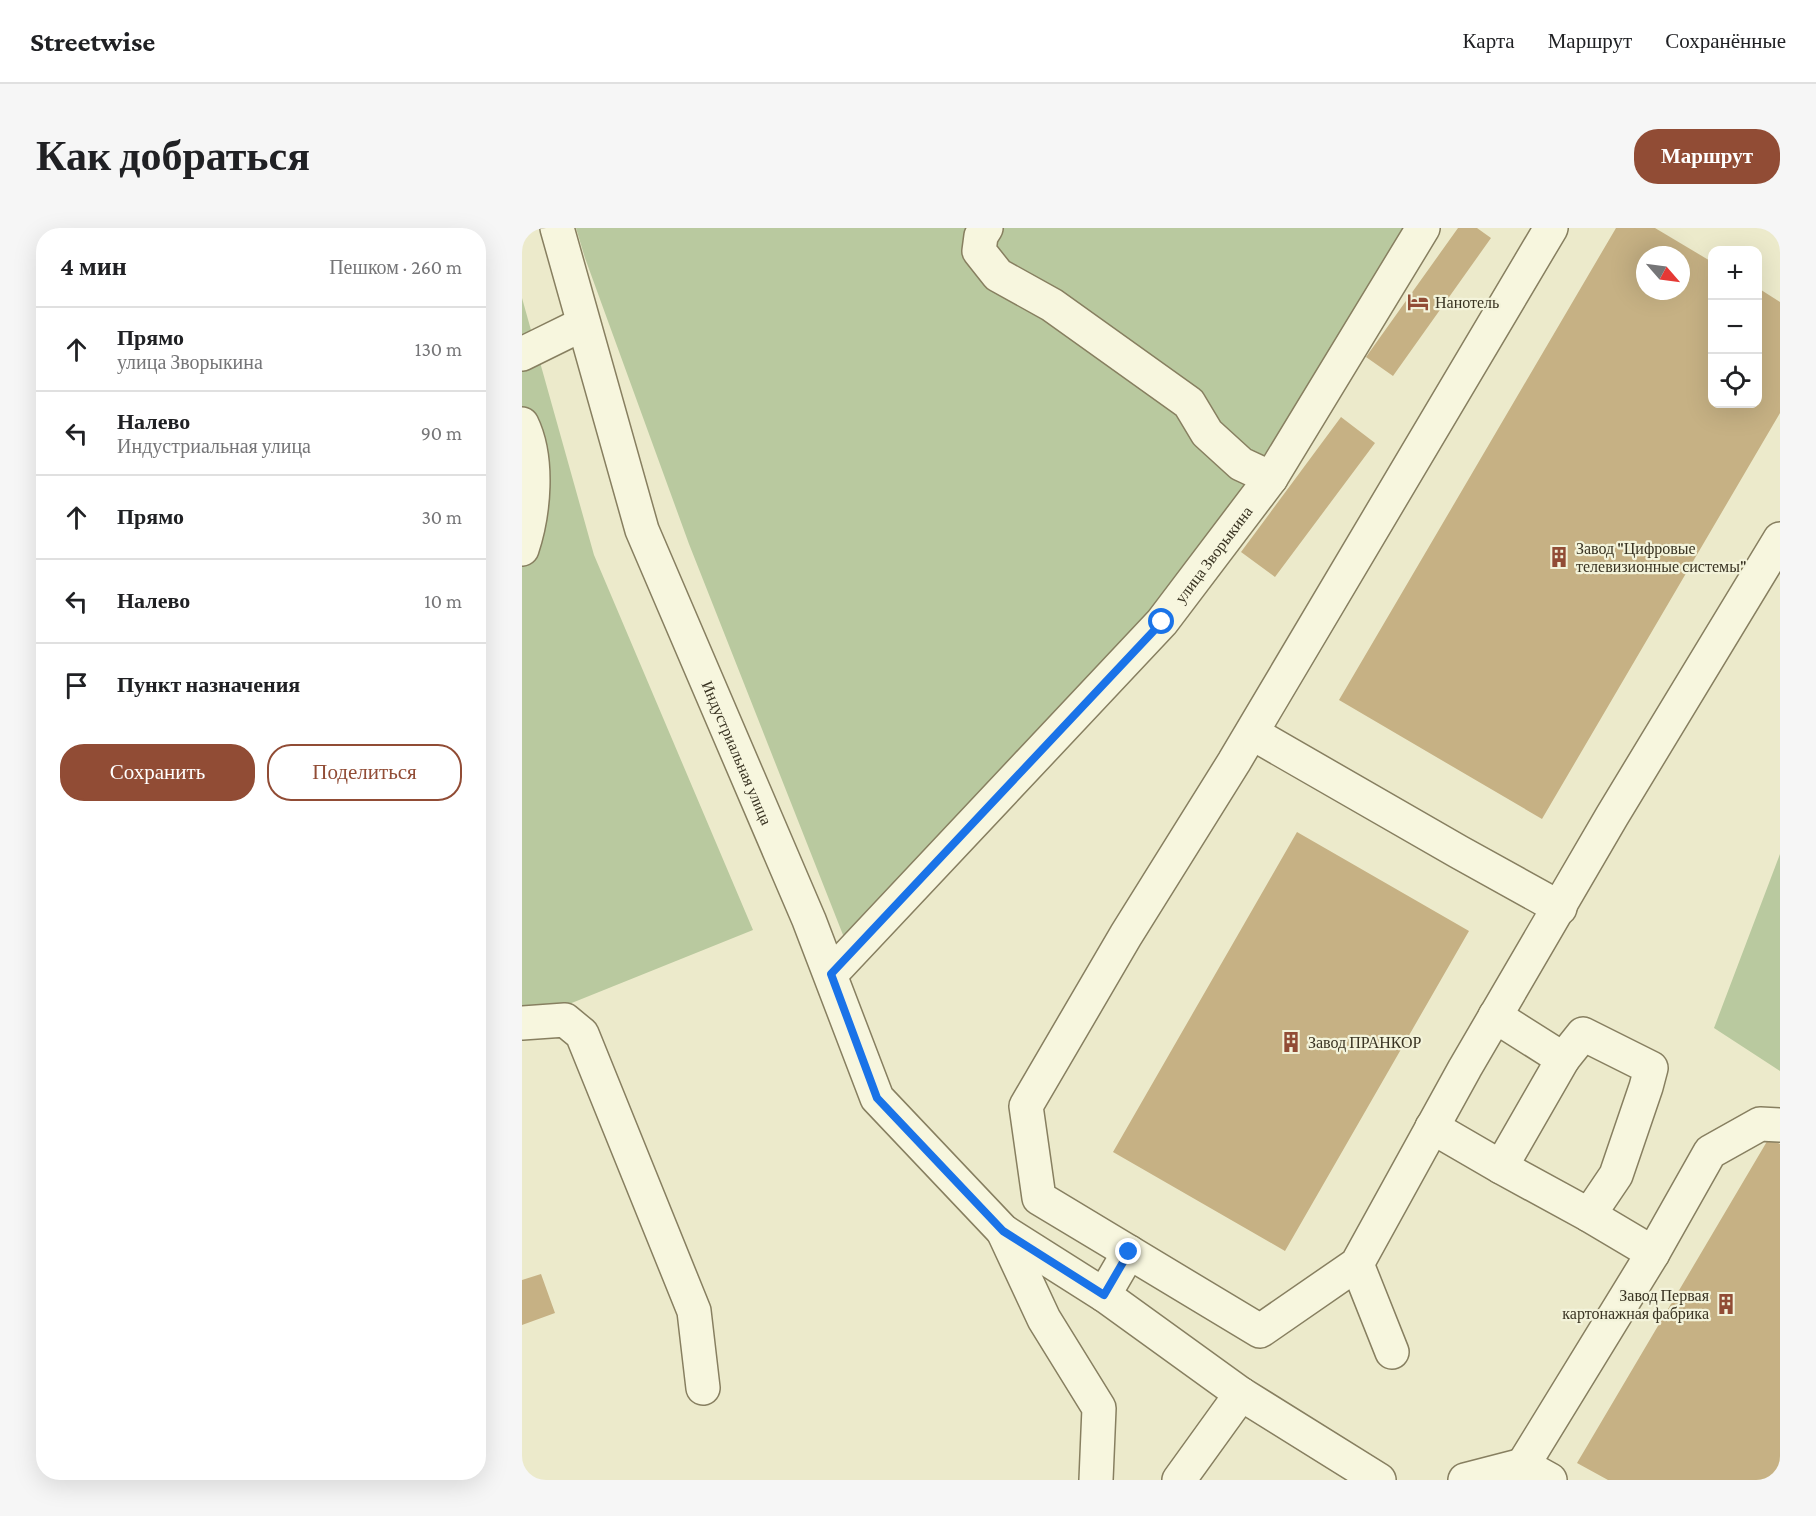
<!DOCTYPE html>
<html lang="ru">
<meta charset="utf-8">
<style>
body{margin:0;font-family:"Crimson Pro",serif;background:#f6f6f6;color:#202124}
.controls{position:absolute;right:18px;top:18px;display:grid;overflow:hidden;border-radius:12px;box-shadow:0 6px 24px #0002}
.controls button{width:54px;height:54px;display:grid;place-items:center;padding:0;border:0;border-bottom:2px solid #e0e0e0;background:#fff;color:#202124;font:30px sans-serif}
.compass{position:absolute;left:1114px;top:18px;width:54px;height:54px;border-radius:50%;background:#fff;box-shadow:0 6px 24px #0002;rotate:118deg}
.stop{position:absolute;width:18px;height:18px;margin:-14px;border:4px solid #1a73e8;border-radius:50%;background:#fff}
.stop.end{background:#1a73e8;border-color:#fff;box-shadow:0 2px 6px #0008}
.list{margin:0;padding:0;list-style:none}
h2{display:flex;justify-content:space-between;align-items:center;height:78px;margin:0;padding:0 24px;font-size:26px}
h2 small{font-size:20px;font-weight:400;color:#757577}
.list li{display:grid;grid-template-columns:39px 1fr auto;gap:18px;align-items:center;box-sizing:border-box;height:84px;padding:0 24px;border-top:2px solid #e0e0e0}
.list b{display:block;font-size:22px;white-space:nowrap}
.list p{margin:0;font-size:20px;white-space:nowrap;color:#757577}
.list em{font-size:20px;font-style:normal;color:#757577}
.actions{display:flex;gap:12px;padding:18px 24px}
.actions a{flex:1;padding:14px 0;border:2px solid #914c35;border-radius:24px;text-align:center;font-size:21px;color:#914c35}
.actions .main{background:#914c35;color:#fff}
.icon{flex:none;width:33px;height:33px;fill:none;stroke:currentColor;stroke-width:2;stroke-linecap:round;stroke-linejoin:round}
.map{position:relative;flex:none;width:1258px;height:1252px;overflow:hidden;border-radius:24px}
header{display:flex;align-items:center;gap:36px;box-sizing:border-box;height:84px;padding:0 30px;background:#fff;border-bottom:2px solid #e0e0e0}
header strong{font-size:28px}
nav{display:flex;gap:33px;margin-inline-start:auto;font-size:21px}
.intro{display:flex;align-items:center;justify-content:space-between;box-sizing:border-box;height:144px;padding:0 36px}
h1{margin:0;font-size:42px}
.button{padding:15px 27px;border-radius:24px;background:#914c35;color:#fff;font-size:21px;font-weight:700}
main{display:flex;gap:36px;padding:0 36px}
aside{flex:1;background:#fff;border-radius:24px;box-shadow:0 6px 24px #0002}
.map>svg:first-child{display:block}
.green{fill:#b9c99f}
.building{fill:#c6b184;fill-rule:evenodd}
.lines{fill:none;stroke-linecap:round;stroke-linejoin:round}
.minor-casing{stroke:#877f60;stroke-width:36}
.minor{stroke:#f7f6de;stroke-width:33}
.route{stroke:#1a73e8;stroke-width:8}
.labels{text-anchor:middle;stroke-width:4.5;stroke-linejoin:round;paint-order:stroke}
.poi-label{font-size:16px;fill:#393322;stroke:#f3f3da;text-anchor:start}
.street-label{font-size:16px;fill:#393322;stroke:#f3f3da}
</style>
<header>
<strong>Streetwise</strong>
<nav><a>Карта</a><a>Маршрут</a><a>Сохранённые</a></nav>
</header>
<div class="intro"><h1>Как добраться</h1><a class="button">Маршрут</a></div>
<main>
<aside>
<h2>4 мин<small>Пешком · 260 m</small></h2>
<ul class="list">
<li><svg class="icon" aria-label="ahead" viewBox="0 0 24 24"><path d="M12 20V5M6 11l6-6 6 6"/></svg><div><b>Прямо</b><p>улица Зворыкина</p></div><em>130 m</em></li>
<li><svg class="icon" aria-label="left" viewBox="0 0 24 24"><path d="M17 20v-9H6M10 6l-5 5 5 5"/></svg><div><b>Налево</b><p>Индустриальная улица</p></div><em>90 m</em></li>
<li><svg class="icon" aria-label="ahead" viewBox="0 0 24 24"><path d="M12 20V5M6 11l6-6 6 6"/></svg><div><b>Прямо</b></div><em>30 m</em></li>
<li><svg class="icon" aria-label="left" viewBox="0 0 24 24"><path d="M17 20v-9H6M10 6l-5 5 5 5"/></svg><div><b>Налево</b></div><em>10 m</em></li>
<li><svg class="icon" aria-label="arrive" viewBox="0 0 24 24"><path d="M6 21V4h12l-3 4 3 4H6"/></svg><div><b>Пункт назначения</b></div></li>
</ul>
<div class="actions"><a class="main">Сохранить</a><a>Поделиться</a></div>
</aside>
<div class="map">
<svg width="1258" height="1252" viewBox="0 0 1258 1252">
<rect width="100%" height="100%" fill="#eceacb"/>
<path class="green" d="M 54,0 L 894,0 L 638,383 L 325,717 L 167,316 L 63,30 Z
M 0,70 L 72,327 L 231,702 L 0,795 Z
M 1258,626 L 1258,843 L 1192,800 Z"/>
<path class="building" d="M 936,0 L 955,0 L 969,10 L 871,148 L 844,129 Z
M 1094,0 L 1133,0 L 1190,34 L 1190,176 L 1236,176 L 1236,60 L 1258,74 L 1258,185 L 1020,591 L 817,472 ZM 1123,27 L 1159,27 L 1159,63 L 1123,63 Z
M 819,189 L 853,215 L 753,349 L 719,324 Z
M 775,604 L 947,703 L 763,1023 L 591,924 Z
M 1247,910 L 1258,916 L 1258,1252 L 1086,1252 L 1055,1235 Z
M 19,1046 L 33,1085 L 0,1097 L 0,1052 Z"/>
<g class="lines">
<defs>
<g id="minor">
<path id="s1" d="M 35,0 L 120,302 L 287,692 L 355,870 L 481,1003 L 582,1067 L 607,1024"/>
<path d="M 464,0 L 459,8 L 457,23 L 476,47 L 530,77 L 667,175 L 685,205 L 719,236 L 749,250"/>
<path d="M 1029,0 L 712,534 L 604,707 L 504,878 L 517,970 L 738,1103 L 835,1036 L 943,840 L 1090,588 L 1258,311"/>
<path d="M 0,126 L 61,96"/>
<path d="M 0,196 C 17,231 12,285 0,321"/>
<path d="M 730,505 L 937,624 L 1038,680"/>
<path id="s2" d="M 309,746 L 640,394 L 749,250 L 901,0"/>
<path d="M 0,795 L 43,792 L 60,806 L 172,1083 L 181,1160"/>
<path d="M 910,899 L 979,939 L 1041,831 L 973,788"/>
<path d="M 979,939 L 1067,987 L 1094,947 L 1124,859 L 1129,840 L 1061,806 L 1041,831"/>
<path d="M 1067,987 L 1131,1025"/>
<path d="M 481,1003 L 522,1091 L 577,1180 L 574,1252"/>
<path d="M 835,1036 L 870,1124"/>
<path d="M 582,1067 L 719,1166 L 857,1252"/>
<path d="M 657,1252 L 719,1166"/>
<path d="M 943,1252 L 1001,1237"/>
<path d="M 1028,1252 L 1001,1237 L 1131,1025 L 1188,924 L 1238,896 L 1258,897"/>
</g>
</defs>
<use href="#minor" class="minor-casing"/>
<use href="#minor" class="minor"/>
</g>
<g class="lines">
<path class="route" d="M 607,1024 L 582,1067 L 481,1003 L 355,870 L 309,746 L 640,394"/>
</g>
<defs>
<symbol id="hotel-bare" viewBox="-9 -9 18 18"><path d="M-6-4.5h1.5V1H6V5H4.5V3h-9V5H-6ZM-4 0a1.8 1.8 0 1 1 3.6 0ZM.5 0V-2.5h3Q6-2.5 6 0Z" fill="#914c35" stroke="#f3f3da" stroke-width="2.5" paint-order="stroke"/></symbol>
<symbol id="building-bare" viewBox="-9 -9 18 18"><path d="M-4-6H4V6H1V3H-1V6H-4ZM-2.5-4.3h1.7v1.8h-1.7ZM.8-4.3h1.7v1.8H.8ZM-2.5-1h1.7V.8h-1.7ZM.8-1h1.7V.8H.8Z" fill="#914c35" stroke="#f3f3da" stroke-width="2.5" paint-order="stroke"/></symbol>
</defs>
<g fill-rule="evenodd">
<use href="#hotel-bare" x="881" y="59" width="30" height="30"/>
<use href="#building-bare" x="1022" y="314" width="30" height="30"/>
<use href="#building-bare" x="754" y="799" width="30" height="30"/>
<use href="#building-bare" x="1189" y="1061" width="30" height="30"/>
</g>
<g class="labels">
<g class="poi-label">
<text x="913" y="80">Нанотель</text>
<text x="1054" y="326">Завод "Цифровые<tspan x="1054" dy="18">телевизионные системы"</tspan></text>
<text x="786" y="820">Завод ПРАНКОР</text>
<text x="1187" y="1073" text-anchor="end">Завод Первая<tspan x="1187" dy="18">картонажная фабрика</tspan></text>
</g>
<g class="street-label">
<text dy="6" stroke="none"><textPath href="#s2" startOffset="568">улица Зворыкина</textPath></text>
<text dy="6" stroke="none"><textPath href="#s1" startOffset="556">Индустриальная улица</textPath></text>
</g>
</g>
</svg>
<div class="controls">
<button>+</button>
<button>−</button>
<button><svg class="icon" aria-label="locate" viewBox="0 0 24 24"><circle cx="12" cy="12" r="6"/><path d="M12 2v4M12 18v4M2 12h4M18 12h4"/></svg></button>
</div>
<svg class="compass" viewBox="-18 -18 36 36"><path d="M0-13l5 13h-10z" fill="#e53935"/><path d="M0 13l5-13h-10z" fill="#757577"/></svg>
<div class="stop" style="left:640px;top:394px"></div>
<div class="stop end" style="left:607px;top:1024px"></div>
</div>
</main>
